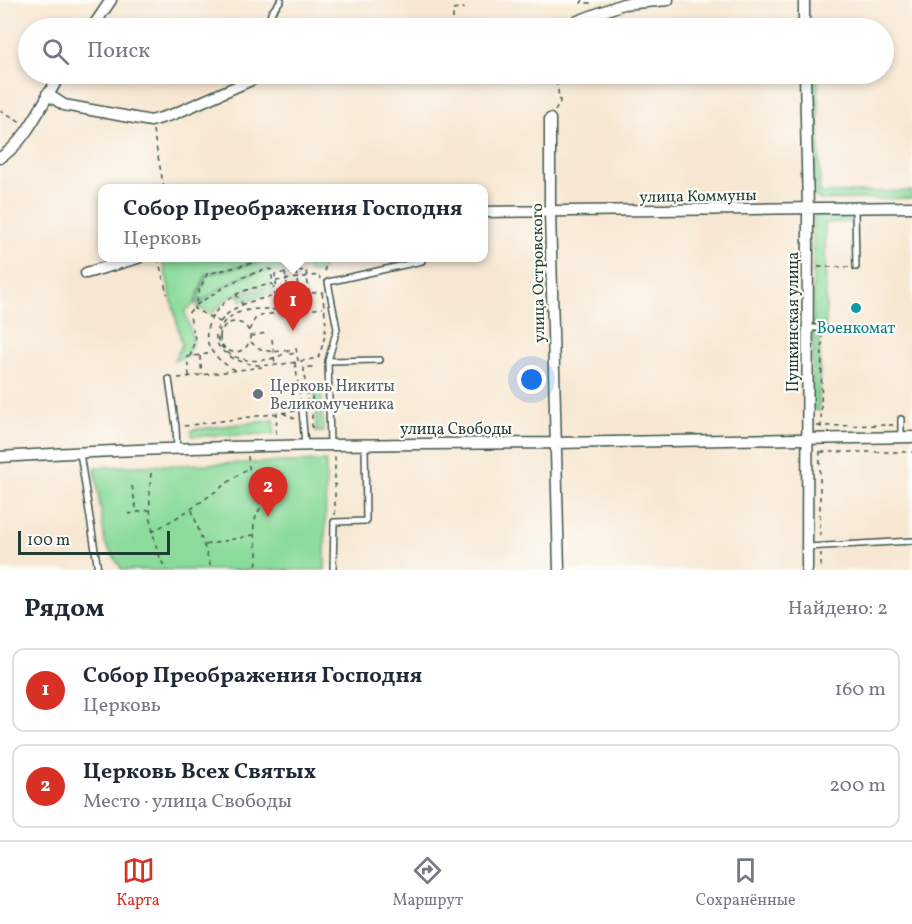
<!DOCTYPE html>
<html lang="ru">
<meta charset="utf-8">
<style>
body{margin:0;font-family:Vollkorn,serif;background:#f6f6f7;color:#1f2937}
.scale{position:absolute;left:18px;bottom:15px;width:152px;box-sizing:border-box;padding-left:6px;border:3px solid #1f3d34;border-top:0;font-size:16px;line-height:21px;white-space:nowrap;color:#1f3d34;-webkit-text-stroke:4px #fdfcf7;paint-order:stroke}
.you{position:absolute;left:532px;top:380px;width:21px;height:21px;margin:-15px;border:4px solid #fff;border-radius:50%;background:#1a73e8;box-shadow:0 0 0 9px #1a73e833}
.badge{display:grid;place-items:center;width:39px;height:39px;border-radius:50%;background:#d93025;color:#fff;font-size:20px;font-weight:700}
.pin{position:absolute;translate:-50% -50px;filter:drop-shadow(0 2px 3px #0008)}
.pin::after{content:'';position:absolute;top:32px;width:21px;height:18px;background:inherit;clip-path:polygon(0 0,100% 0,50% 100%)}
.popup{position:absolute;left:98px;top:184px;width:390px;height:78px;box-sizing:border-box;display:grid;place-content:center;border-radius:12px;background:#fff;filter:drop-shadow(0 2px 4px #0005);font-size:20px;white-space:nowrap;color:#747a83}
.popup b{font-size:22px;color:#1f2937}
.popup::after{content:'';position:absolute;left:50%;top:100%;margin-left:-12px;border:12px solid transparent;border-top-color:#fff}
.list{margin:0;padding:0;list-style:none}
h2{display:flex;justify-content:space-between;align-items:center;height:78px;margin:0;padding:0 24px;font-size:26px}
h2 small{font-size:20px;font-weight:400;color:#747a83}
.list li{display:grid;grid-template-columns:39px 1fr auto;gap:18px;align-items:center;box-sizing:border-box;height:84px;margin:0 12px 12px;padding:0 12px;border:2px solid #e0e1e3;border-radius:12px}
.list b{display:block;font-size:22px;white-space:nowrap}
.list p{margin:0;font-size:20px;white-space:nowrap;color:#747a83}
.list em{font-size:20px;font-style:normal;color:#747a83}
.icon{flex:none;width:33px;height:33px;fill:none;stroke:currentColor;stroke-width:2;stroke-linecap:round;stroke-linejoin:round}
.map{position:relative;flex:none;width:912px;height:570px;overflow:hidden}
.search{position:absolute;background:#fff;box-shadow:0 3px 9px #0003;left:18px;right:18px;top:18px;height:66px;display:flex;align-items:center;gap:15px;box-sizing:border-box;padding:0 21px;border-radius:33px;color:#747a83;font-size:22px}
.sheet{height:270px;background:#fff}
nav{display:flex;justify-content:space-around;align-items:center;box-sizing:border-box;height:84px;border-top:2px solid #e0e1e3;background:#fff;font-size:16px;color:#747a83}
nav a{display:grid;justify-items:center;gap:3px}
nav .on{color:#d93025}
.map>svg:first-child{display:block}
.green{fill:#8bdb9b;stroke:#558c68;stroke-width:1.5}
.lines{fill:none;stroke-linecap:round;stroke-linejoin:round}
.lane-casing{stroke:#3f564c;stroke-width:8}
.street-casing{stroke:#3f564c;stroke-width:13}
.path{stroke:#3f564c;stroke-width:1.5;stroke-dasharray:4.5 4.5;stroke-linecap:butt}
.lane{stroke:#fff;stroke-width:5}
.street{stroke:#fff;stroke-width:10}
.culture-dot{fill:#0f9aa8;stroke:#fdfcf7;stroke-width:2}
.worship-dot{fill:#6b7280;stroke:#fdfcf7;stroke-width:2}
.labels{text-anchor:middle;stroke-width:4.5;stroke-linejoin:round;paint-order:stroke}
.street-label{font-size:16px;fill:#1f3d34;stroke:#fdfcf7}
.culture-label{font-size:16px;fill:#0d838f;stroke:#fdfcf7}
.worship-label{font-size:16px;fill:#5b616d;stroke:#fdfcf7;text-anchor:start}
</style>
<div class="map">
<svg width="912" height="570" viewBox="0 0 912 570">
<rect width="100%" height="100%" fill="#fdfcf7"/>
<filter id="ink" filterUnits="userSpaceOnUse"><feTurbulence type="fractalNoise" baseFrequency=".0167" numOctaves="2"/><feDisplacementMap in="SourceGraphic" scale="12" xChannelSelector="R" yChannelSelector="G"/><feConvolveMatrix kernelMatrix="1 2 1 2 8 2 1 2 1" color-interpolation-filters="sRGB"/></filter>
<filter id="wash" filterUnits="userSpaceOnUse"><feTurbulence type="fractalNoise" baseFrequency=".008" numOctaves="4" result="noise"/><feDisplacementMap in="SourceGraphic" scale="24" xChannelSelector="R" yChannelSelector="G"/><feGaussianBlur stdDeviation="1.35" result="paint"/><feColorMatrix in="noise" values="0 0 0 0 0 0 0 0 0 0 0 0 0 0 0 0 0 1.4 0 .05"/><feComposite in="paint" operator="in"/></filter>
<g filter="url(#wash)">
<rect width="100%" height="100%" fill="#f7e7d2"/>
<path class="green" d="M 811,74 L 818,74 L 820,193 L 912,191 L 912,198 L 820,200 L 815,197 Z
M 820,213 L 852,213 L 852,222 L 825,223 L 826,325 L 813,325 L 813,218 Z
M 162,258 L 272,258 L 206,274 L 194,304 L 185,311 L 193,340 L 187,356 L 173,361 L 182,345 Z
M 275,258 L 321,258 L 323,271 L 309,273 L 308,268 L 273,273 L 272,268 L 238,278 L 196,304 L 207,275 Z
M 269,270 L 271,283 C 248,288 227,294 212,314 L 197,307 C 213,289 245,274 269,270 Z
M 272,286 L 273,293 L 242,301 L 238,295 Z
M 813,330 L 820,330 L 819,411 L 812,409 Z
M 315,385 L 321,385 L 323,432 L 316,432 Z
M 274,420 L 274,434 L 192,436 L 192,430 Z
M 326,461 L 325,570 L 122,570 L 105,543 L 95,467 Z"/>
</g>
<g filter="url(#ink)">
<g class="lines">
<defs>
<path id="lane" d="M 268,28 L 271,13 L 281,0
M 855,208 L 856,267
M 807,328 L 826,328
M 328,361 L 380,360
M 169,379 L 176,427 L 177,449
M 302,410 L 305,445
M 901,419 L 901,437
M 330,444 L 328,361 L 337,329 L 328,282 L 422,261 L 422,258
M 80,453 L 98,570
M 807,547 L 912,541
M 333,570 L 334,522 L 366,521 L 365,445"/>
<path id="street" d="M 804,0 L 804,28
M 92,28 L 111,0
M 559,28 L 623,4 L 668,0
M 805,74 L 808,209 L 807,570
M 47,94 L 64,105 L 151,121 L 174,114 L 265,74
M 550,119 L 550,211 L 559,570
M 0,158 C 29,139 42,102 61,74
M 484,212 L 912,207
M 86,273 L 138,258
M 0,457 C 185,445 369,444 554,443 C 674,442 793,439 912,437"/>
</defs>
<use href="#lane" class="lane-casing"/>
<use href="#street" class="street-casing"/>
<path class="path" d="M 583,0 L 581,3 L 594,3
M 453,28 L 453,10 L 464,8
M 0,110 L 21,122
M 555,111 L 560,102 L 555,74
M 153,130 L 164,188
M 158,258 L 167,294
M 323,258 L 326,274
M 818,267 L 849,267
M 296,272 L 299,294
M 285,273 L 289,295
M 276,281 L 319,275 L 320,279
M 322,292 C 326,321 329,330 318,358 C 289,363 255,373 228,355 C 222,351 216,345 216,337 C 215,325 226,313 236,308 C 257,295 297,295 322,292 Z
M 236,294 L 246,310
M 196,305 C 221,289 241,274 271,269 L 275,297
M 285,312 C 263,305 217,308 218,340 C 228,366 271,365 290,350
M 280,313 L 275,274 L 306,270 L 309,292
M220 337a15 15 0 1 1 30 0a15 15 0 1 1-30 0Z
M 220,322 L 194,309 L 199,291 L 207,274 L 273,258
M 249,330 L 255,319 L 263,315 L 323,308
M 251,336 L 267,333
M 272,339 L 275,364
M 251,342 C 262,354 275,352 290,350 L 290,354 L 297,353
M 296,348 L 298,361
M 200,356 L 202,375
M 190,357 L 195,339 L 189,312 L 193,309
M 295,363 L 301,403
M 235,370 C 226,365 215,358 210,348 C 198,325 221,301 241,292 C 251,288 262,286 273,284
M 189,376 L 187,357 L 214,353
M 178,378 L 262,367
M 307,390 L 307,403
M 283,413 L 295,419
M 184,426 L 295,411
M 817,426 L 893,425
M 312,428 L 312,389 L 307,389 L 307,386 L 305,386 L 304,367 L 317,367
M 821,428 L 822,337
M 276,434 L 277,414
M 820,451 L 820,539
M 821,452 L 912,452
M 248,456 L 249,468 L 261,507 C 248,528 256,535 257,555 C 257,561 256,564 257,570
M 151,473 C 148,506 150,540 166,570
M 132,486 L 137,513
M 192,510 L 212,570
M 128,514 L 149,510
M 335,515 L 335,456
M 152,532 L 191,509 L 248,468
M 205,545 L 253,535
M 821,553 L 821,570"/>
<use href="#lane" class="lane"/>
<use href="#street" class="street"/>
</g>
</g>
<circle class="culture-dot" cx="856" cy="308" r="6"/>
<circle class="worship-dot" cx="258" cy="394" r="6"/>
<g class="labels">
<g class="street-label">
<text transform="translate(698 195) rotate(-1)" y="6">улица Коммуны</text>
<text transform="translate(537 273) rotate(-91)" y="6">улица Островского</text>
<text transform="translate(792 322) rotate(-90)" y="6">Пушкинская улица</text>
<text x="456" y="434">улица Свободы</text>
</g>
<g class="culture-label">
<text x="856" y="333">Военкомат</text>
</g>
<g class="worship-label">
<text x="270" y="391">Церковь Никиты<tspan x="270" dy="18">Великомученика</tspan></text>
</g>
</g>
</svg>
<div class="scale">100 m</div>
<div class="you"></div>
<div class="pin badge" style="left:293px;top:331px">1</div>
<div class="popup"><b>Собор Преображения Господня</b>Церковь</div>
<div class="pin badge" style="left:268px;top:517px">2</div>
<div class="search"><svg class="icon" aria-label="search" viewBox="0 0 24 24"><circle cx="10" cy="10" r="6"/><path d="M15 15l6 6"/></svg>Поиск</div>
</div>
<section class="sheet">
<h2>Рядом<small>Найдено: 2</small></h2>
<ul class="list">
<li><span class="badge">1</span><div><b>Собор Преображения Господня</b><p>Церковь</p></div><em>160 m</em></li>
<li><span class="badge">2</span><div><b>Церковь Всех Святых</b><p>Место · улица Свободы</p></div><em>200 m</em></li>
</ul>
</section>
<nav>
<a class="on"><svg class="icon" aria-label="map" viewBox="0 0 24 24"><path d="M3 6l6-2 6 2 6-2v14l-6 2-6-2-6 2zM9 4v14M15 6v14"/></svg>Карта</a>
<a><svg class="icon" aria-label="directions" viewBox="0 0 24 24"><path d="M12 3l9 9-9 9-9-9zM9 14v-3h6M13 9l2 2-2 2"/></svg>Маршрут</a>
<a><svg class="icon" aria-label="saved" viewBox="0 0 24 24"><path d="M7 4h10v16l-5-4-5 4z"/></svg>Сохранённые</a>
</nav>
